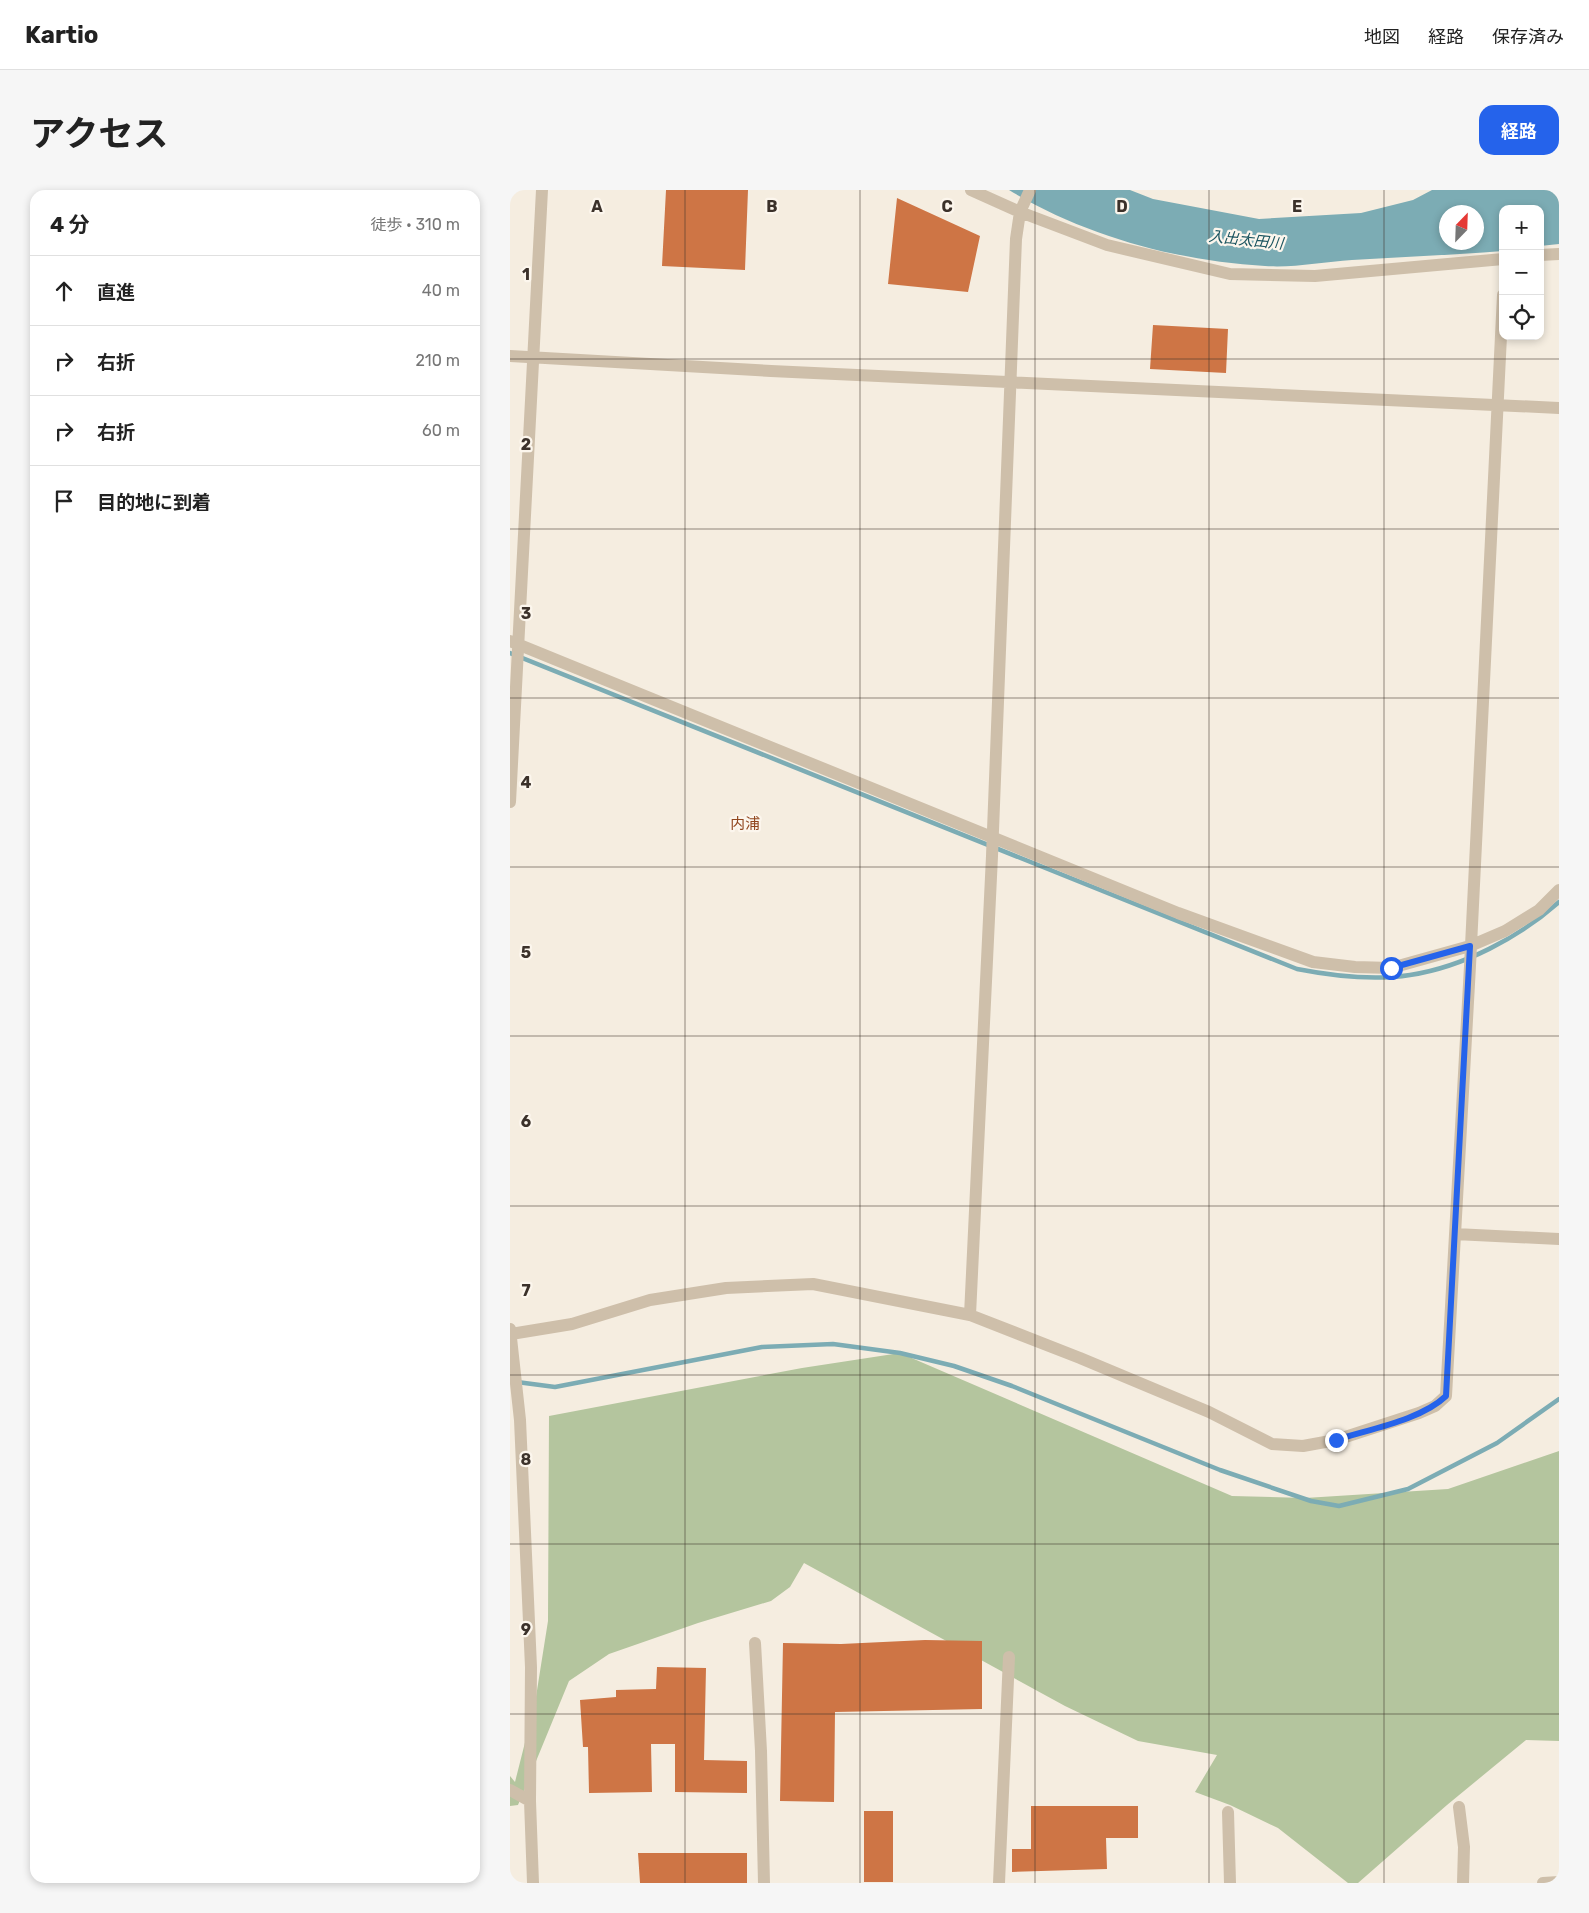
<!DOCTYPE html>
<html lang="ja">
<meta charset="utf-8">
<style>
body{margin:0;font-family:Rubik,"Noto Sans JP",sans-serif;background:#f6f6f6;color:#222}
.controls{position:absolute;right:15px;top:15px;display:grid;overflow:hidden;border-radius:10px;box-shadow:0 2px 8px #0003}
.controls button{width:45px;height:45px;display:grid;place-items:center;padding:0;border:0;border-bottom:1px solid #e0e0e0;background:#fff;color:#222;font:25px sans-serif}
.compass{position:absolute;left:929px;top:15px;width:45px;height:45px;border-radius:50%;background:#fff;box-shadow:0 2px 8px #0003;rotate:23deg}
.stop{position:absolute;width:15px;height:15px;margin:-11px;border:4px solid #2563eb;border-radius:50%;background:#fff}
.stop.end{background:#2563eb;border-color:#fff;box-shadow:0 1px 5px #0008}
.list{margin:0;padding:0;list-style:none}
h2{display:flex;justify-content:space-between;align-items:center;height:65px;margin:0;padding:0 20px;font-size:21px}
h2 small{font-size:16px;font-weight:400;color:#767676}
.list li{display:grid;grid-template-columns:32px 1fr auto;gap:15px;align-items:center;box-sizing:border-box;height:70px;padding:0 20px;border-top:1px solid #e0e0e0}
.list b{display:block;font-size:19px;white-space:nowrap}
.list em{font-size:16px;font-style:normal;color:#767676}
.icon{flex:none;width:28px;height:28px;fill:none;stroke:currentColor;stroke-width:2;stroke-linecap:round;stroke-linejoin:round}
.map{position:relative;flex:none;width:1049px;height:1693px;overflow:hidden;border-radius:15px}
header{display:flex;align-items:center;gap:30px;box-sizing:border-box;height:70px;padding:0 25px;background:#fff;border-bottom:1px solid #e0e0e0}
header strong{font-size:24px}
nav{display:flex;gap:28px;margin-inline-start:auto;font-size:18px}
.intro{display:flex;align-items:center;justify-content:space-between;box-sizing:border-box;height:120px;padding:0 30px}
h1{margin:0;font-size:35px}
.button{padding:12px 22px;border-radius:15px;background:#2563eb;color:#fff;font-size:18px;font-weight:700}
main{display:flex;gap:30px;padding:0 30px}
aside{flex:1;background:#fff;border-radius:15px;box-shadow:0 2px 8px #0003}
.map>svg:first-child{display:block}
.green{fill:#b4c59e}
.water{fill:#7cacb4;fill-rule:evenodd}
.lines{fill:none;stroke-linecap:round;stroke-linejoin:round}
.stream{stroke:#7cacb4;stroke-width:4.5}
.building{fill:#ce7545}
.minor{stroke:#cebfaa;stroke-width:12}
.route{stroke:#2563eb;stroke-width:6}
.grid{fill:none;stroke:#3b312a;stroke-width:1;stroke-opacity:0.55}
.labels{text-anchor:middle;stroke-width:4.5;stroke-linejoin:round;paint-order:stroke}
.water-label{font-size:15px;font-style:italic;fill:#1c5560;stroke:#fcf6ed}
.neighbourhood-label{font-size:15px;fill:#90451d;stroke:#fcf6ed}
.grid-label{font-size:16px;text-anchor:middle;font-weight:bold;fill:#3b312a;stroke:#fcf6ed;stroke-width:4.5;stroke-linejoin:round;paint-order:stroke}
</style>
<header>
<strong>Kartio</strong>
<nav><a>地図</a><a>経路</a><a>保存済み</a></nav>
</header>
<div class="intro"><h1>アクセス</h1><a class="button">経路</a></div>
<main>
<aside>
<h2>4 分<small>徒歩 · 310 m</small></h2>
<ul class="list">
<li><svg class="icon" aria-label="ahead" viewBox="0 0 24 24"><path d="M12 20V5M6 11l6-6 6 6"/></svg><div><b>直進</b></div><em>40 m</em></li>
<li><svg class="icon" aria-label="right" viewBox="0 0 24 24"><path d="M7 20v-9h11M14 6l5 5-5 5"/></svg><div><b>右折</b></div><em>210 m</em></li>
<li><svg class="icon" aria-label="right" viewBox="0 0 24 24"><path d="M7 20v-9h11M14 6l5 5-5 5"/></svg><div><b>右折</b></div><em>60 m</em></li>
<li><svg class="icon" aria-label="arrive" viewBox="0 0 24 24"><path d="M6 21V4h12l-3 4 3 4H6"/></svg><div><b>目的地に到着</b></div></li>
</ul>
</aside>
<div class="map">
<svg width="1049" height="1693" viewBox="0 0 1049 1693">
<rect width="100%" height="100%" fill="#f5ede0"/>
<path class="green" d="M 390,1163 L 722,1306 L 795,1308 L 938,1299 L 1049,1261 L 1049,1551 L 1016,1550 L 937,1615 L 848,1693 L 838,1693 L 768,1638 L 720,1615 L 685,1602 L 707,1565 L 628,1551 L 555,1516 L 294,1373 L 280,1397 L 261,1411 L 188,1433 L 99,1464 L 59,1491 L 8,1615 L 0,1616 L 0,1586 L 5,1592 L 25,1513 L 38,1431 L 39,1226 L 292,1178 Z"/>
<path class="water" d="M 499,0 L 620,0 L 643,9 L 749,29 L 851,23 L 903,10 L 922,0 L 1049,0 L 1049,54 L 1030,56 L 1030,19 L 993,19 L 993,61 C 942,65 892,67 842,70 C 813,72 783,78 755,76 C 667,71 575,46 499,0 ZM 936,22 L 966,22 L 966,52 L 936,52 Z"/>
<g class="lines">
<path class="stream" d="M 0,463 L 787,779 C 823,786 863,791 900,785 C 953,777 1010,747 1049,712
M 7,1192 L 45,1197 L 252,1157 L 323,1154 L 390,1163 L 444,1176 L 502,1196 L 710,1280 L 801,1311 L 829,1316 L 898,1299 L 987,1253 L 1049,1209"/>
</g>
<path class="building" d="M 156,0 L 238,0 L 235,80 L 152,76 Z
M 387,8 L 470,46 L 458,102 L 378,94 Z
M 643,135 L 718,139 L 716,183 L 640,179 Z
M 415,1450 L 472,1451 L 472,1519 L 325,1522 L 324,1612 L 270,1611 L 273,1453 L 331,1454 Z
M 147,1477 L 196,1478 L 194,1570 L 237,1571 L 237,1603 L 165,1602 L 165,1554 L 141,1554 L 142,1602 L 79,1603 L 78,1557 L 73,1557 L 70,1510 L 106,1507 L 106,1500 L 146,1499 Z
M 521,1616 L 628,1616 L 628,1648 L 596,1648 L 597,1679 L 502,1682 L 502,1659 L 521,1659 Z
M 354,1621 L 383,1621 L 383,1692 L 354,1692 Z
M 128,1663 L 237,1663 L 237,1693 L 130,1693 Z"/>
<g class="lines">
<path class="minor" d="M 461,0 L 510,22 L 597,55 L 720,84 L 805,86 L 993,69
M 1030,65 L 1049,64
M 0,166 L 261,181 L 1049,218
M 0,451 L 668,723 L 803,772 L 845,777 L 881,778 L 960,756 L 995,741 L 1029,720 L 1049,700
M 0,612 L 32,0
M 945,1044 L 1049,1049
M 460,1125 L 482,666 L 506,49 L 510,22 L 520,0
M 0,1139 L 10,1230 L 21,1477 L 20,1611 L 23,1693
M 1,1144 L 62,1134 L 140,1110 L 216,1098 L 303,1094 L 460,1125 L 570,1168 L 699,1222 L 762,1254 L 793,1256 L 826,1250 L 909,1223 L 925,1216 L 936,1206 L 960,776 L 993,105
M 245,1453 L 251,1561 L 254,1693
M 0,1600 L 20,1611
M 949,1617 L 954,1657 L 953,1693
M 718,1622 L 720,1693
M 489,1693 L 499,1467
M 1033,1693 L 1049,1692"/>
</g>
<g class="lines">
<path class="route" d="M 826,1250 C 860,1239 911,1230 936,1206 L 960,756 L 881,778"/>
</g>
<path class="grid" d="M 175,0 L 175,1693M 350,0 L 350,1693M 525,0 L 525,1693M 699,0 L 699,1693M 874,0 L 874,1693M 0,169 L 1049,169M 0,339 L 1049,339M 0,508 L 1049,508M 0,677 L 1049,677M 0,846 L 1049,846M 0,1016 L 1049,1016M 0,1185 L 1049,1185M 0,1354 L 1049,1354M 0,1524 L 1049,1524"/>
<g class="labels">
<g class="water-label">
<text transform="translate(736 50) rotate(6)" y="5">入出太田川</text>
</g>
<g class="neighbourhood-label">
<text x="235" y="639">内浦</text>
</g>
</g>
<g class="grid-label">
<text x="87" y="22">A</text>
<text x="262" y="22">B</text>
<text x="437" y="22">C</text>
<text x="612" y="22">D</text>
<text x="787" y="22">E</text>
<text x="16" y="90">1</text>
<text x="16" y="260">2</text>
<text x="16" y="429">3</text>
<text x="16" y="598">4</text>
<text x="16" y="768">5</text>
<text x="16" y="937">6</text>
<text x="16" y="1106">7</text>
<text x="16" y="1275">8</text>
<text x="16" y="1445">9</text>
</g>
</svg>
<div class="controls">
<button>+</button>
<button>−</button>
<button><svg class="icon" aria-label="locate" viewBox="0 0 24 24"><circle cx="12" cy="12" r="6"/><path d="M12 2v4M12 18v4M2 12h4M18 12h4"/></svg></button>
</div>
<svg class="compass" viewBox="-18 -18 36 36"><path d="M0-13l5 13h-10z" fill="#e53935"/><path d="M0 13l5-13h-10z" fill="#767676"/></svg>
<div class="stop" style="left:881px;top:778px"></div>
<div class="stop end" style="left:826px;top:1250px"></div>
</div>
</main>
